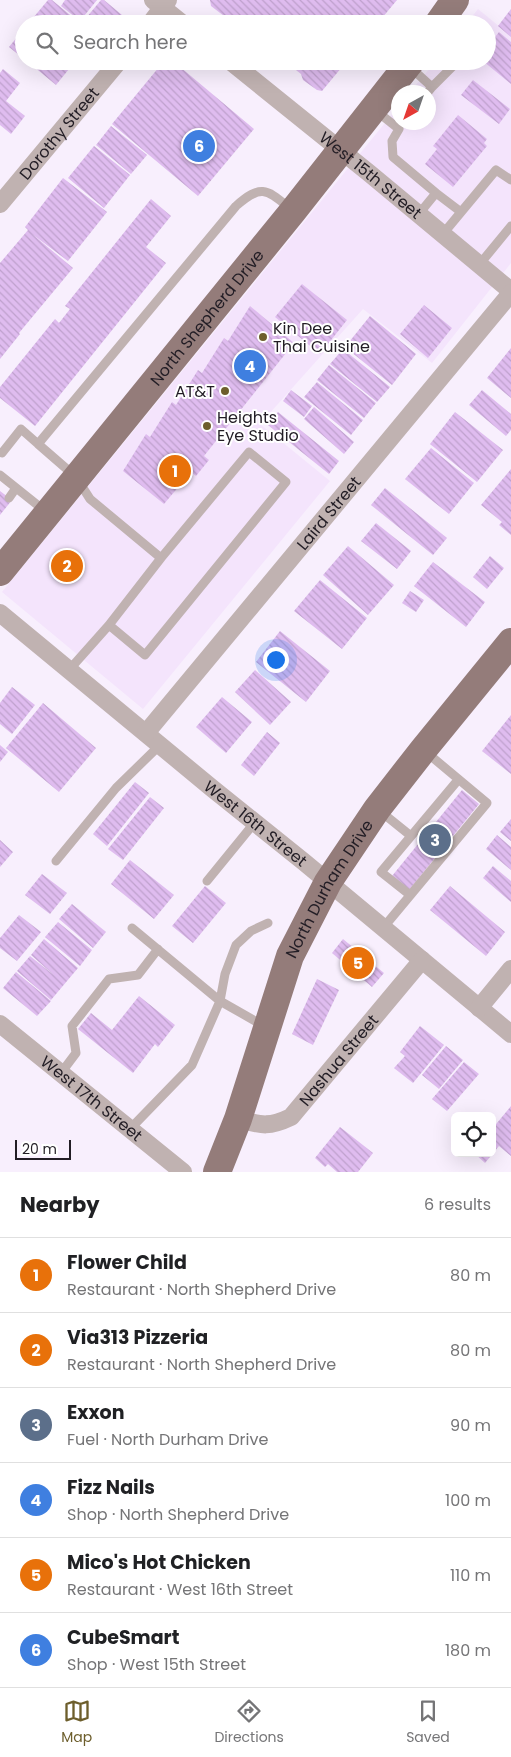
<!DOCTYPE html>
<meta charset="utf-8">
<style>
body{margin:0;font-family:Poppins,sans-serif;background:#f2f2f2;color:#202124}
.controls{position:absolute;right:15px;bottom:15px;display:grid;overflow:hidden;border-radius:8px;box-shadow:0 5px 20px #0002}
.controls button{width:45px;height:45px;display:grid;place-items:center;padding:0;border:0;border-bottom:1px solid #e0e0e0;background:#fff;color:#202124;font:25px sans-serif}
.compass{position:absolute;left:391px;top:85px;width:45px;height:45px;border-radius:50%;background:#fff;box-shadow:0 5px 20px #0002;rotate:220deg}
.scale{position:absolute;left:15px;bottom:12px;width:56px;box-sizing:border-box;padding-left:5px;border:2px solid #221d25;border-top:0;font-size:14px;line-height:18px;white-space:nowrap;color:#221d25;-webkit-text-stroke:4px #fff;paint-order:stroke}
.you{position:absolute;left:275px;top:659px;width:18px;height:18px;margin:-12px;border:4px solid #fff;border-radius:50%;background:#1a73e8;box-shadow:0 0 0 8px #1a73e833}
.badge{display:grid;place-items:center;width:32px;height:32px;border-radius:50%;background:#6d5e2c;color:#fff;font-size:16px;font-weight:700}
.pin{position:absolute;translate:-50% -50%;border:2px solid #fff;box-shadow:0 1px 5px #0006}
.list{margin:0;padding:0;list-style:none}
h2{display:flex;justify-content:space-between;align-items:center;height:65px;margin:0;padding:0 20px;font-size:21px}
h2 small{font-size:16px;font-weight:400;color:#757577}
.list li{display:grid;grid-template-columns:32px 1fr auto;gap:15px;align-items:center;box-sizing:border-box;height:75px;padding:0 20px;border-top:1px solid #e0e0e0}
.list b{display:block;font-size:19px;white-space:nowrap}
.list p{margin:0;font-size:16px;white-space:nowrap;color:#757577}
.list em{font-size:16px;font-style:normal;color:#757577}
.icon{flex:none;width:28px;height:28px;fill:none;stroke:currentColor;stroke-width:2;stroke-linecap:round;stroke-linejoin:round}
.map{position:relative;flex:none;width:511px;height:1172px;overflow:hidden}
.search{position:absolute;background:#fff;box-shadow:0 5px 20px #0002;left:15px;right:15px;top:15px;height:55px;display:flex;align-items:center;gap:12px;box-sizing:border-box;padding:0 18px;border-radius:28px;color:#757577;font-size:19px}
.sheet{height:515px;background:#fff}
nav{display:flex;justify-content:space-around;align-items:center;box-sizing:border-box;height:70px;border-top:1px solid #e0e0e0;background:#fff;font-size:14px;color:#757577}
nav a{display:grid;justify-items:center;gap:2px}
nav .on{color:#6d5e2c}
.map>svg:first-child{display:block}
.built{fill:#f4e4fc}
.building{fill:url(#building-back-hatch)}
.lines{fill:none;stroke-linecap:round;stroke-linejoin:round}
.service{stroke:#c0b2b1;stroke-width:9}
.minor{stroke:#c0b2b1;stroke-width:18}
.primary{stroke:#947c7a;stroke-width:28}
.poi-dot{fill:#6d5e2c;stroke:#fff;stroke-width:2}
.labels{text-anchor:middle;stroke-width:4;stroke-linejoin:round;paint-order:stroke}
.street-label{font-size:16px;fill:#221d25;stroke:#fff}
.poi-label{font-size:16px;fill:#221d25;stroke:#fff;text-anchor:start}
</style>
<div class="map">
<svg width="511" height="1172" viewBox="0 0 511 1172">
<defs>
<pattern id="building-back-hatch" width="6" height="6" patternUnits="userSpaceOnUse" patternTransform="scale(1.25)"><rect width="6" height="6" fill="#dfbcef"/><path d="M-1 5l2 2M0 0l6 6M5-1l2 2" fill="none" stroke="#bfa1cd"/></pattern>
</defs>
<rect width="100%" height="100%" fill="#f8effd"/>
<path class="built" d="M 478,9 L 511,36 L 511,263 L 432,363 L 363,309 L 260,424 L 330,481 L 143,709 L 2,592 L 398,107 L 398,122 L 428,122 L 428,92 L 410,92 L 436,61 L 487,61 L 487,24 L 466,24 Z"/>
<path class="building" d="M 48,0 L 52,0 L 81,24 L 28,24 Z
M 65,0 L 97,0 L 80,21 L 61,6 Z
M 101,0 L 104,0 L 122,15 L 114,24 L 81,24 Z
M 210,0 L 397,0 L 377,24 L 239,24 L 229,16 L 224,16 L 211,6 Z
M 511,9 L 511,37 L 498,26 Z
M 22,31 L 24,33 L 24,59 L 9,47 Z
M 499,32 L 511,42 L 511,84 L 483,61 L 487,61 L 487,47 Z
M 27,61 L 59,61 L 69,69 L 56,85 Z
M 61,61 L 75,61 L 69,68 Z
M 164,61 L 173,61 L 254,129 L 198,196 L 112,124 Z
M 285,61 L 347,61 L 322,91 L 317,90 L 303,80 L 301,74 Z
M 3,69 L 20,83 L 6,101 L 25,116 L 11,134 L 0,125 L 0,73 Z
M 473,80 L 510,109 L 499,124 L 461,95 Z
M 458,115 L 487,139 L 484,143 L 487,146 L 453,187 L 425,164 L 437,149 L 433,146 Z
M 111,126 L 147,155 L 131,174 L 96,145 Z
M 94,146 L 130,175 L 104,208 L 68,178 Z
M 63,178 L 107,212 L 68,261 L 32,234 L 73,268 L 19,333 L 20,334 L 0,359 L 0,263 L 28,230 L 25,227 Z
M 151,199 L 171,216 L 146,247 L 166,263 L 35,426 L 0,398 L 0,387 L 55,319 L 59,323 L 70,309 L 65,306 Z
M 302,284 L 347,320 L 320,354 L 275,317 Z
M 424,305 L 452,328 L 428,358 L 400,334 Z
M 250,306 L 294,343 L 204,456 L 209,460 L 196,476 L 191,472 L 164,504 L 123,471 L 146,434 L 150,437 L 172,402 L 176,405 L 198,370 L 202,373 L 224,338 L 228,341 Z
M 370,316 L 416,354 L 392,385 L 345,347 Z
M 511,348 L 511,398 L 487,378 Z
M 343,349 L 390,387 L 377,402 L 330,364 Z
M 329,365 L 376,403 L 364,418 L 317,380 Z
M 317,382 L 363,420 L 351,435 L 304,397 Z
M 291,390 L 312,406 L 304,417 L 283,401 Z
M 482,390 L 511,414 L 511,430 L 506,436 L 469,405 Z
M 314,407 L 354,442 L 344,454 L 304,419 Z
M 278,412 L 339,461 L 329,474 L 268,425 Z
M 455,412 L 503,450 L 477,482 L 430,444 Z
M 431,448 L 474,483 L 449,514 L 405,479 Z
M 511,469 L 511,535 L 499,525 L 502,522 L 481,505 Z
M 385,488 L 447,538 L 433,555 L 371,505 Z
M 0,491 L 12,500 L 0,515 Z
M 376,523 L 411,551 L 397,569 L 361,541 Z
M 348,546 L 394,585 L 368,615 L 323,575 Z
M 490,556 L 504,568 L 487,589 L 473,577 Z
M 433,562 L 485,602 L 466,627 L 414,586 Z
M 320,580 L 367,618 L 342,649 L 294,611 Z
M 410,591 L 424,600 L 416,612 L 402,603 Z
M 280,631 L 330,671 L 306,702 L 256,662 Z
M 255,670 L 291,702 L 270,725 L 235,692 Z
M 12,687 L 35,705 L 12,734 L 0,724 L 0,703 Z
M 222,697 L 252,722 L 226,753 L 196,727 Z
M 43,703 L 96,748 L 59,792 L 6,748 Z
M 511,715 L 511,774 L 482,751 Z
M 267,732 L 280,743 L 254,776 L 241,765 Z
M 0,745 L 8,752 L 0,762 Z
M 135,782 L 149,793 L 107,846 L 93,834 Z
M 462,790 L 479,804 L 409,890 L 392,876 Z
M 150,797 L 164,808 L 123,860 L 108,849 Z
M 511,819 L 511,841 L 500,832 Z
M 497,835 L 511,847 L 511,870 L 486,849 Z
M 0,840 L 13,852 L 0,867 Z
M 130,860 L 174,895 L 154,919 L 111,884 Z
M 493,866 L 511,881 L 511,902 L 483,878 Z
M 42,874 L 67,893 L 50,914 L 25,895 Z
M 205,886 L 226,903 L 193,943 L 172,926 Z
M 450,886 L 505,932 L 486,956 L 430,910 Z
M 72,904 L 106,932 L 93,948 L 59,919 Z
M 19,915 L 41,932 L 17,961 L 0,948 L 0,938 Z
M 58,922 L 92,950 L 80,966 L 45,937 Z
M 44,939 L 78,968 L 51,1000 L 17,971 L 30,956 L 55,976 L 31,955 Z
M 343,939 L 384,973 L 372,987 L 332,953 Z
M 16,972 L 51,1001 L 37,1016 L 3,988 Z
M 317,979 L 339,990 L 313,1045 L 292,1034 Z
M 139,996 L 175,1025 L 158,1047 L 155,1044 L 133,1073 L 78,1029 L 91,1013 L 112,1030 Z
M 420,1026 L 444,1045 L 413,1083 L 394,1068 L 405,1056 L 400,1052 Z
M 446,1046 L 463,1060 L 439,1089 L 422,1075 Z
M 464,1062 L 479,1074 L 447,1111 L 432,1099 Z
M 511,1106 L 511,1156 L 499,1146 L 485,1163 L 474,1153 L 492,1153 L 492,1129 Z
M 340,1127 L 373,1153 L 358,1172 L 337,1172 L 328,1164 L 325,1167 L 315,1158 Z"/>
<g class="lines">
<path class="service" d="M 450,12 L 466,24
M 410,67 L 432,87 L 428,92
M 432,87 L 452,67 L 449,61
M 375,110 L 399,129 L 392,141 L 393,157 L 436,193
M 418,215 L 436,193 L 461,212
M 442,235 L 496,170 L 511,180
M 479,265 L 511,226
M 2,453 L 21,429 L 38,444
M 0,475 L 45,511
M 9,498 L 16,488
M 161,558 L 90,499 L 76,477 L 38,444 L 236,206 C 262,183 267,190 291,209
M 69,670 L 109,625 L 161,558 L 249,452 L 286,482 L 145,655 L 109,625
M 380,811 L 411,836
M 56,861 L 116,788 L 160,745
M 207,881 L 255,822
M 410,895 L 381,872 L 458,780
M 132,928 L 220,1001 L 264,1026
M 383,928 L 487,803 L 426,752
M 61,1073 L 76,1053 L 72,1026 L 109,979 L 138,975 L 158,949
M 130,1129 L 192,1065 L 220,1001 L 225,974 L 236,945 L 251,931 L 268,923"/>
<g class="minor">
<path d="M 153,0 L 183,24"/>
<path d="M 150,24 L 168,0"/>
<path id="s1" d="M 230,61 L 369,173 L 511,291"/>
<path id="s2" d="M 0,204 L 119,61"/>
<path id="s3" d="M 0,613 L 213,789 L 304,862 L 511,1034"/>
<path id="s4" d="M 146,733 L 511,293"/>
<path d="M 479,1008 L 511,969"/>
<path id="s5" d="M 0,1024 L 183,1172"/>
<path id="s6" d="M 238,1119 C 261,1125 268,1128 291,1117 L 422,960"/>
</g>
<g class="primary">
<path d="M 438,24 L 455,0"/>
<path id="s7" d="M 0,572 L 293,211 L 411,61"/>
<path id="s8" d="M 217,1172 L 238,1119 L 290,956 L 328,882 L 377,809 L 423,750 L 511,642"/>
</g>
</g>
<g class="poi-dot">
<circle cx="263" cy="337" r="5"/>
<circle cx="225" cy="391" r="5"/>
<circle cx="207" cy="426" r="5"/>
</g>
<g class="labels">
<g class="street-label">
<text dy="6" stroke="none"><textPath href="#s2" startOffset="92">Dorothy Street</textPath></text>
<text dy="6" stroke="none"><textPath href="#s1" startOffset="181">West 15th Street</textPath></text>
<text dy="6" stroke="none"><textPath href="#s7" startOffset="328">North Shepherd Drive</textPath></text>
<text dy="6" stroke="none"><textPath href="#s4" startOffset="286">Laird Street</textPath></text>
<text dy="6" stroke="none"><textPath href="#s3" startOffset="331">West 16th Street</textPath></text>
<text dy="6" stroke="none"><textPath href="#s8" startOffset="306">North Durham Drive</textPath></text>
<text dy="6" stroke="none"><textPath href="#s6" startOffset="129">Nashua Street</textPath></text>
<text dy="6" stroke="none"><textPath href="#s5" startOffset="118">West 17th Street</textPath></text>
</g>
<g class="poi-label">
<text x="273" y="334">Kin Dee<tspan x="273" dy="18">Thai Cuisine</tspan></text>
<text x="215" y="397" text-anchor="end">AT&amp;T</text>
<text x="217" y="423">Heights<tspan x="217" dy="18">Eye Studio</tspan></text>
</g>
</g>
</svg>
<div class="controls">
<button><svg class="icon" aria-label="locate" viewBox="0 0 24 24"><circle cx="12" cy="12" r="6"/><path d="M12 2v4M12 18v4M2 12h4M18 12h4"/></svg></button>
</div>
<svg class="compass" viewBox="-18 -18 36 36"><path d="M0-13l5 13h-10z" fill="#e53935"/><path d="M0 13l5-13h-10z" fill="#757577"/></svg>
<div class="scale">20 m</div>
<div class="you"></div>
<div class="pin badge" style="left:175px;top:471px;background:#e8710a">1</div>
<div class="pin badge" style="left:67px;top:566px;background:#e8710a">2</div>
<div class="pin badge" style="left:435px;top:840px;background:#5c6f8a">3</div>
<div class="pin badge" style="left:250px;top:366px;background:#3f7fe0">4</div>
<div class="pin badge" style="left:358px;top:963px;background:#e8710a">5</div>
<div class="pin badge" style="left:199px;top:146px;background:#3f7fe0">6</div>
<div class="search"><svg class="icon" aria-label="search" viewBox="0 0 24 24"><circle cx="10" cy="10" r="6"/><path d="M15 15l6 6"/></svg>Search here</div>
</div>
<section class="sheet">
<h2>Nearby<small>6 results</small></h2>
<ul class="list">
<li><span class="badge" style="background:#e8710a">1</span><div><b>Flower Child</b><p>Restaurant · North Shepherd Drive</p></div><em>80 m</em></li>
<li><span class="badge" style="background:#e8710a">2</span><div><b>Via313 Pizzeria</b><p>Restaurant · North Shepherd Drive</p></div><em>80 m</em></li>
<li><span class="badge" style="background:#5c6f8a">3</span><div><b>Exxon</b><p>Fuel · North Durham Drive</p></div><em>90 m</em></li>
<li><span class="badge" style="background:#3f7fe0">4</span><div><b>Fizz Nails</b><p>Shop · North Shepherd Drive</p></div><em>100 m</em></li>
<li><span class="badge" style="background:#e8710a">5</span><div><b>Mico's Hot Chicken</b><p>Restaurant · West 16th Street</p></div><em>110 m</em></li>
<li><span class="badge" style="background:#3f7fe0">6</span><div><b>CubeSmart</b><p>Shop · West 15th Street</p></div><em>180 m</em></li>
</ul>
</section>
<nav>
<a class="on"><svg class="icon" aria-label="map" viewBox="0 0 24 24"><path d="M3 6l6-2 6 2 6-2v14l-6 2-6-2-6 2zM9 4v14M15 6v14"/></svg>Map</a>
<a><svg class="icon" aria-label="directions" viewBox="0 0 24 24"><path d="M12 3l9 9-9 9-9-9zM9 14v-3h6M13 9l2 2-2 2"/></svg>Directions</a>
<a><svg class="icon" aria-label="saved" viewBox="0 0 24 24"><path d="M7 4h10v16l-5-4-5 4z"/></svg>Saved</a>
</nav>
